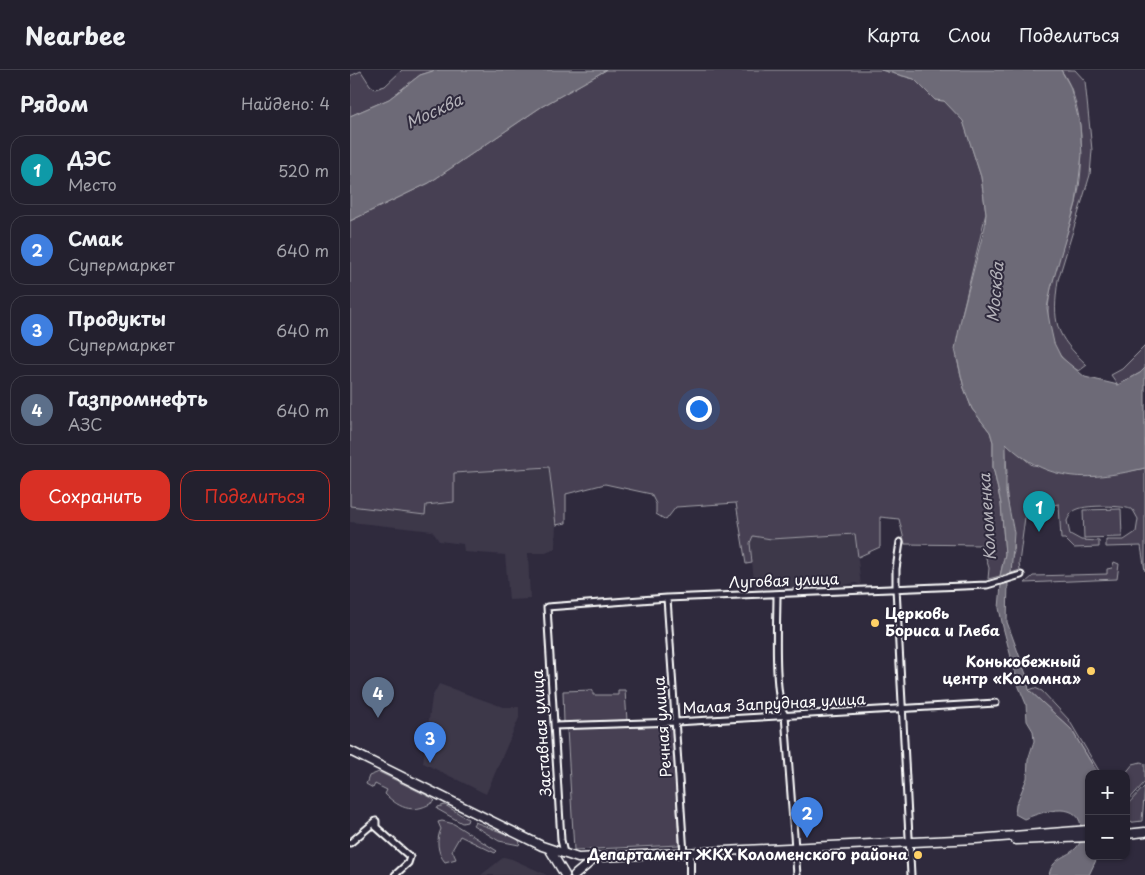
<!DOCTYPE html>
<html lang="ru">
<meta charset="utf-8">
<style>
body{margin:0;font-family:"Playpen Sans",sans-serif;background:#2b2836;color:#f1f3f6}
.controls{position:absolute;right:15px;bottom:15px;display:grid;overflow:hidden;border-radius:10px;box-shadow:0 1px 4px #0004}
.controls button{width:45px;height:45px;display:grid;place-items:center;padding:0;border:0;border-bottom:1px solid #403e4a;background:#23202e;color:#f1f3f6;font:25px sans-serif}
.you{position:absolute;left:348px;top:338px;width:18px;height:18px;margin:-12px;border:4px solid #fff;border-radius:50%;background:#1a73e8;box-shadow:0 0 0 8px #1a73e833}
.badge{display:grid;place-items:center;width:32px;height:32px;border-radius:50%;background:#d93025;color:#fff;font-size:16px;font-weight:700}
.pin{position:absolute;translate:-50% -41px;filter:drop-shadow(0 1px 2px #0008)}
.pin::after{content:'';position:absolute;top:26px;width:18px;height:15px;background:inherit;clip-path:polygon(0 0,100% 0,50% 100%)}
.list{margin:0;padding:0;list-style:none}
h2{display:flex;justify-content:space-between;align-items:center;height:65px;margin:0;padding:0 20px;font-size:21px}
h2 small{font-size:16px;font-weight:400;color:#a3a3aa}
.list li{display:grid;grid-template-columns:32px 1fr auto;gap:15px;align-items:center;box-sizing:border-box;height:70px;margin:0 10px 10px;padding:0 10px;border:1px solid #403e4a;border-radius:15px}
.list b{display:block;font-size:19px;white-space:nowrap}
.list p{margin:0;font-size:16px;white-space:nowrap;color:#a3a3aa}
.list em{font-size:16px;font-style:normal;color:#a3a3aa}
.actions{display:flex;gap:10px;padding:15px 20px}
.actions a{flex:1;padding:11px 0;border:1px solid #d93025;border-radius:15px;text-align:center;font-size:18px;color:#d93025}
.actions .main{background:#d93025;color:#fff}
.map{position:relative;flex:none;width:795px;height:805px;overflow:hidden}
header{display:flex;align-items:center;gap:30px;box-sizing:border-box;height:70px;padding:0 25px;background:#23202e;border-bottom:1px solid #403e4a}
header strong{font-size:24px}
nav{display:flex;gap:28px;margin-inline-start:auto;font-size:18px}
main{display:flex}
aside{flex:1;background:#23202e}
.map>svg:first-child{display:block}
.built{fill:#3c3749}
.green{fill:#464152;stroke:#a2a0a8}
.water{fill:#6d6a77;stroke:#a7a6ad}
.lines{fill:none;stroke-linecap:round;stroke-linejoin:round}
.minor-casing{stroke:#fff;stroke-width:9}
.tertiary-casing{stroke:#fff;stroke-width:10}
.secondary-casing{stroke:#fff;stroke-width:11}
.primary-casing{stroke:#fff;stroke-width:11}
.minor{stroke:#2f2a3d;stroke-width:5}
.tertiary{stroke:#2f2a3d;stroke-width:6}
.secondary{stroke:#2f2a3d;stroke-width:8}
.primary{stroke:#2f2a3d;stroke-width:8}
.poi-dot{fill:#ffd166;stroke:#2f2a3d;stroke-width:2}
.labels{text-anchor:middle;stroke-width:4;stroke-linejoin:round;paint-order:stroke}
.street-label{font-size:15px;fill:#fff;stroke:#2f2a3d}
.poi-label{font-size:15px;font-weight:bold;fill:#fff;stroke:#2f2a3d;text-anchor:end}
.water-label{font-size:16px;font-style:italic;fill:#b6b4bb;stroke:#2f2a3d}
</style>
<header>
<strong>Nearbee</strong>
<nav><a>Карта</a><a>Слои</a><a>Поделиться</a></nav>
</header>
<main>
<aside>
<h2>Рядом<small>Найдено: 4</small></h2>
<ul class="list">
<li><span class="badge" style="background:#0f9aa8">1</span><div><b>ДЭС</b><p>Место</p></div><em>520 m</em></li>
<li><span class="badge" style="background:#3f7fe0">2</span><div><b>Смак</b><p>Супермаркет</p></div><em>640 m</em></li>
<li><span class="badge" style="background:#3f7fe0">3</span><div><b>Продукты</b><p>Супермаркет</p></div><em>640 m</em></li>
<li><span class="badge" style="background:#5c6f8a">4</span><div><b>Газпромнефть</b><p>АЗС</p></div><em>640 m</em></li>
</ul>
<div class="actions"><a class="main">Сохранить</a><a>Поделиться</a></div>
</aside>
<div class="map">
<svg width="795" height="805" viewBox="0 0 795 805">
<rect width="100%" height="100%" fill="#2f2a3d"/>
<filter id="ink" filterUnits="userSpaceOnUse"><feTurbulence type="fractalNoise" baseFrequency=".02" numOctaves="2"/><feDisplacementMap in="SourceGraphic" scale="10" xChannelSelector="R" yChannelSelector="G"/><feConvolveMatrix kernelMatrix="1 2 1 2 8 2 1 2 1" color-interpolation-filters="sRGB"/></filter>
<g filter="url(#ink)">
<path class="built" d="M 199,397 L 206,455 L 205,479 L 196,483 L 178,483 L 180,529 L 159,530 L 155,485 L 114,482 L 113,474 L 89,471 L 82,461 L 0,452 L 0,436 L 75,445 L 75,435 L 104,432 L 103,403 Z
M 505,464 L 511,515 L 506,513 L 479,517 L 405,521 L 400,473 L 403,466 L 421,469 Z
M 89,614 L 153,637 L 169,637 L 169,648 L 136,724 L 73,693 L 82,627 Z
M 154,787 L 162,789 L 197,805 L 131,805 Z"/>
<path class="green" d="M 52,0 L 86,0 L 70,5 L 39,29 L 0,46 L 0,6 L 11,1 L 20,15 L 25,19 L 35,16 Z
M 256,0 L 531,0 L 564,9 L 585,30 L 594,31 L 613,50 L 631,107 L 636,143 L 612,244 L 607,289 L 614,318 L 622,339 L 640,362 L 643,372 L 643,397 L 651,434 L 655,484 L 650,506 L 638,509 L 639,498 L 632,475 L 555,474 L 549,449 L 530,447 L 530,477 L 508,487 L 505,464 L 421,469 L 403,466 L 400,473 L 402,493 L 396,494 L 386,433 L 326,437 L 316,450 L 306,444 L 306,434 L 301,424 L 255,414 L 216,424 L 216,453 L 206,455 L 199,397 L 104,403 L 104,432 L 76,435 L 75,445 L 0,436 L 0,151 L 79,113 L 191,37 Z
M 711,0 L 725,0 L 735,11 L 742,80 L 740,105 L 708,210 C 702,253 705,265 737,295 L 729,301 C 667,267 715,182 726,133 C 735,95 735,33 711,0 Z
M 795,276 L 795,298 L 790,303 L 768,315 L 761,305 L 772,299 Z
M 655,372 L 682,395 L 780,401 L 795,398 L 795,501 L 791,476 L 756,477 L 756,470 L 774,470 L 786,462 L 788,449 L 783,440 C 774,435 737,435 728,439 C 722,441 719,446 717,451 L 720,464 L 731,470 L 749,471 L 749,477 L 724,478 L 715,469 L 711,469 L 709,434 L 681,438 L 675,447 L 669,493 L 670,500 L 661,503 L 660,493 L 664,482 L 655,410 L 657,403 Z
M 771,439 L 772,467 L 734,468 L 733,440 Z
M 764,492 L 769,494 L 767,509 L 675,513 L 683,506 L 757,504 L 757,499 L 762,498 Z
M 685,618 L 692,621 L 719,650 L 751,704 L 748,704 L 721,659 L 679,620 Z
M 243,620 L 243,625 L 268,625 L 268,620 L 275,620 L 277,651 L 214,653 L 213,621 Z
M 323,654 L 329,775 L 224,780 L 217,659 Z
M 791,692 L 795,694 L 795,712 L 776,733 L 775,704 L 783,694 Z
M 29,702 L 82,728 L 85,731 C 65,744 51,740 35,724 L 37,720 L 25,714 L 23,718 L 16,714 L 19,706 Z
M 795,716 L 792,751 L 776,753 L 776,736 Z
M 95,735 L 118,749 L 117,752 L 112,753 L 87,739 L 88,737 Z
M 92,751 L 104,754 L 147,781 L 145,783 L 110,766 L 102,780 L 106,789 L 95,792 C 87,783 86,769 91,759 L 88,752 Z
M 125,752 L 166,768 L 170,772 L 169,775 L 149,771 L 123,755 Z"/>
<path class="water" d="M 86,0 L 256,0 L 191,37 L 79,113 L 0,151 L 0,46 L 39,29 L 70,5 Z
M 531,0 L 711,0 L 720,16 L 724,31 L 730,55 L 732,85 L 726,133 L 701,218 L 697,238 L 700,255 L 704,273 L 711,287 L 735,307 L 768,315 L 790,303 L 795,298 L 795,398 C 741,411 698,414 656,373 L 656,423 L 664,463 L 661,503 L 650,506 L 655,484 L 651,434 L 643,397 L 643,372 L 640,362 L 622,339 L 614,318 L 605,279 L 612,244 L 635,156 L 636,143 L 631,107 L 613,51 L 594,31 L 585,30 L 564,9 Z
M 658,513 L 657,552 L 677,607 L 679,620 L 721,659 L 748,704 L 739,704 L 739,786 L 748,786 L 739,805 L 699,805 C 703,784 724,787 730,772 C 731,769 731,760 731,756 C 727,729 689,743 674,749 L 665,744 L 666,735 L 677,708 L 678,690 L 684,671 L 683,661 L 677,651 L 676,634 L 669,617 L 653,557 L 649,538 L 651,515 Z"/>
<g class="lines">
<defs>
<path id="minor" d="M 550,472 L 546,499 L 546,518 L 561,805
M 427,525 C 427,549 423,628 435,645 L 447,805
M 317,528 L 334,784
M 204,656 L 326,652 L 646,633
M 0,773 L 26,751 L 26,757 L 60,787 L 58,793 L 45,805
M 214,783 L 211,770 L 197,537 L 317,528 L 637,515 L 671,505"/>
<path id="tertiary" d="M 340,784 L 340,805"/>
<path id="secondary" d="M 200,780 L 215,805
M 225,805 L 244,789"/>
<path id="primary" d="M 0,681 L 192,776 L 228,788 L 626,769 L 739,760
M 776,764 L 795,762
M 666,770 L 739,767"/>
</defs>
<use href="#minor" class="minor-casing"/>
<use href="#tertiary" class="tertiary-casing"/>
<use href="#secondary" class="secondary-casing"/>
<use href="#primary" class="primary-casing"/>
<use href="#minor" class="minor"/>
<use href="#tertiary" class="tertiary"/>
<use href="#secondary" class="secondary"/>
<use href="#primary" class="primary"/>
</g>
</g>
<g class="poi-dot">
<circle cx="525" cy="553" r="5"/>
<circle cx="741" cy="601" r="5"/>
<circle cx="568" cy="785" r="5"/>
</g>
<g class="labels">
<g class="street-label">
<text transform="translate(434 511) rotate(-2)" y="5">Луговая улица</text>
<text transform="translate(424 634) rotate(-3)" y="5">Малая Запрудная улица</text>
<text transform="translate(313 657) rotate(-94)" y="5">Речная улица</text>
<text transform="translate(192 663) rotate(-94)" y="5">Заставная улица</text>
</g>
<g class="poi-label">
<text x="535" y="549" text-anchor="start">Церковь<tspan x="535" dy="17">Бориса и Глеба</tspan></text>
<text x="731" y="597">Конькобежный<tspan x="731" dy="17">центр «Коломна»</tspan></text>
<text x="558" y="790">Департамент ЖКХ Коломенского района</text>
</g>
<g class="water-label">
<text transform="translate(84 41) rotate(-25)" y="6">Москва</text>
<text transform="translate(645 222) rotate(-85)" y="6">Москва</text>
<text transform="translate(637 447) rotate(-94)" y="6">Коломенка</text>
</g>
</g>
</svg>
<div class="controls">
<button>+</button>
<button>−</button>
</div>
<div class="you"></div>
<div class="pin badge" style="left:689px;top:462px;background:#0f9aa8">1</div>
<div class="pin badge" style="left:457px;top:768px;background:#3f7fe0">2</div>
<div class="pin badge" style="left:80px;top:693px;background:#3f7fe0">3</div>
<div class="pin badge" style="left:28px;top:648px;background:#5c6f8a">4</div>
</div>
</main>
